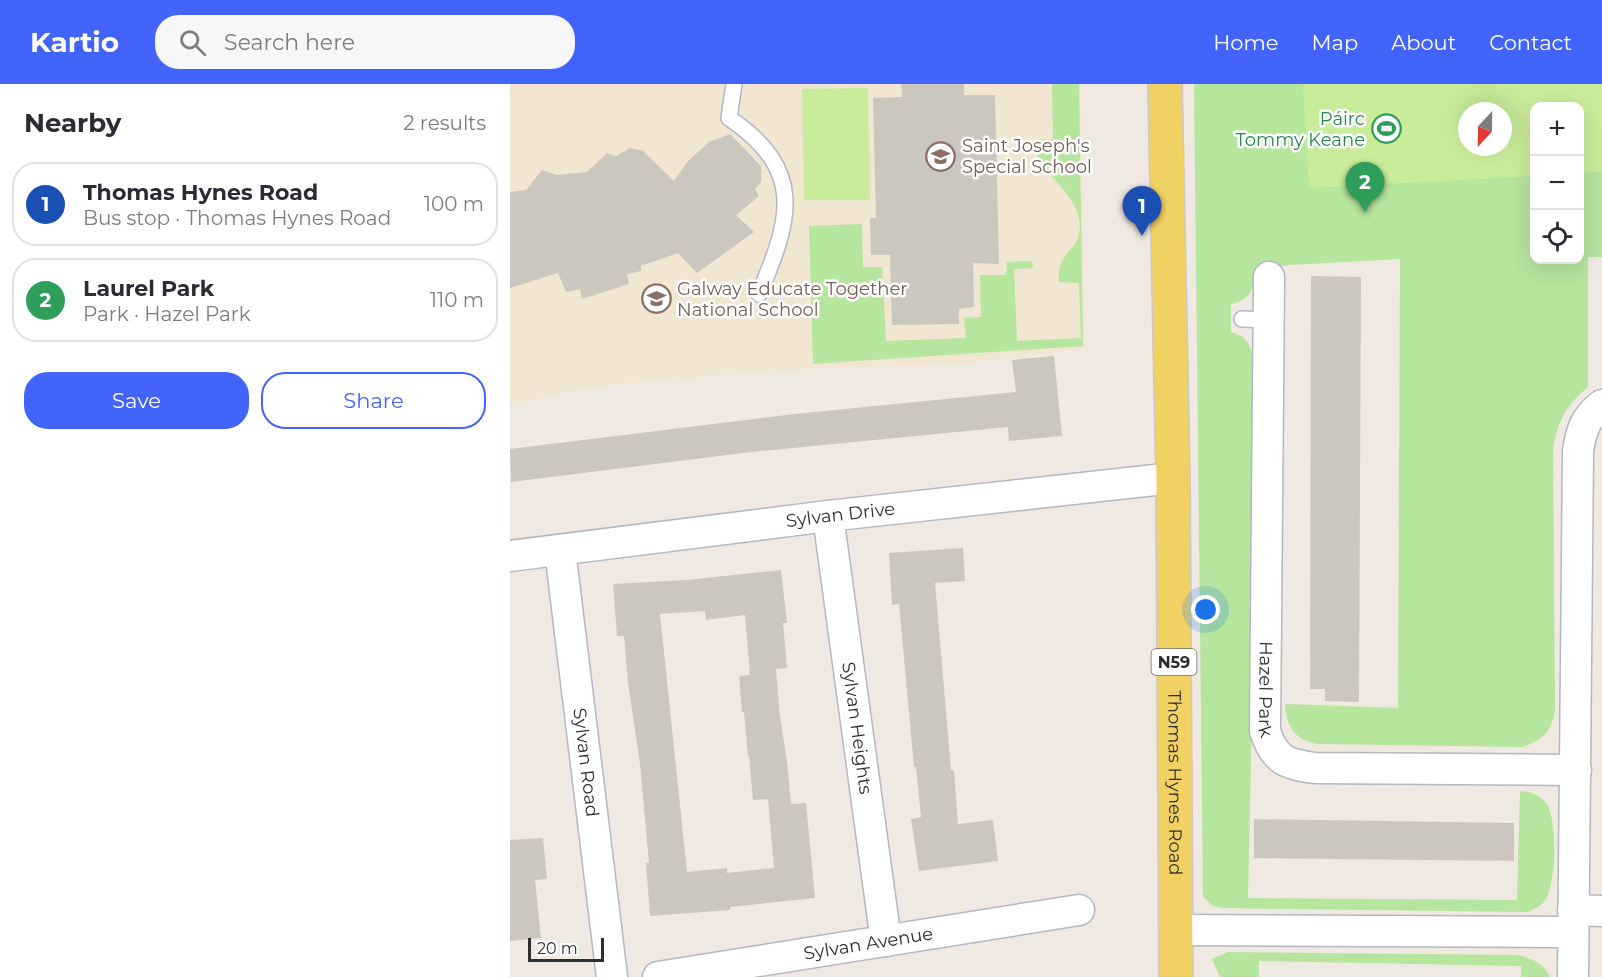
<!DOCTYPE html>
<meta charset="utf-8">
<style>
body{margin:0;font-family:Montserrat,sans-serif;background:#f7f7f7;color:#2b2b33}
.controls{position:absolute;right:18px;top:18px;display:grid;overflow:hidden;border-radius:12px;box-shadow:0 6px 24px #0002}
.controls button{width:54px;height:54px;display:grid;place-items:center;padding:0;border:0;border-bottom:2px solid #e1e1e2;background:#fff;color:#2b2b33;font:30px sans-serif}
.compass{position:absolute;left:948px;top:18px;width:54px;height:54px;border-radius:50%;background:#fff;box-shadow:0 6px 24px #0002;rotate:202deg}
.scale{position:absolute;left:18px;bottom:15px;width:76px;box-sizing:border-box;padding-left:6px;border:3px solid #2e2e2e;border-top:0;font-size:16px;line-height:21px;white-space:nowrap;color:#2e2e2e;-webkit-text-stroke:4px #fff;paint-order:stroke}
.you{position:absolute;left:696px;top:526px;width:21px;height:21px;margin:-15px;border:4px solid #fff;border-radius:50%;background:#1a73e8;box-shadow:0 0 0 9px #1a73e833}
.badge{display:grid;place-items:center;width:39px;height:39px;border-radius:50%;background:#4264fb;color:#fff;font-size:20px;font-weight:700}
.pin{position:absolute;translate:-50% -50px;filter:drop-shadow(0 2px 3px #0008)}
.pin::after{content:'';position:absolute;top:32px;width:21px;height:18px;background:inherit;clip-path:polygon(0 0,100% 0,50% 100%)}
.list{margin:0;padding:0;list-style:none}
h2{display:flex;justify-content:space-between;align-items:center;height:78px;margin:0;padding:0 24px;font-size:26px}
h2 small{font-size:20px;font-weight:400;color:#7c7c81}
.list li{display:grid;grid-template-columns:39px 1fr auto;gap:18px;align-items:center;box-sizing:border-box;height:84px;margin:0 12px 12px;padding:0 12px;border:2px solid #e1e1e2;border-radius:24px}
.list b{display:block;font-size:22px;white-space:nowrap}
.list p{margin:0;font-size:20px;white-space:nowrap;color:#7c7c81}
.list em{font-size:20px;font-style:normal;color:#7c7c81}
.actions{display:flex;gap:12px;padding:18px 24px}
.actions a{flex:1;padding:14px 0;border:2px solid #4264fb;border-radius:24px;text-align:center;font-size:21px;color:#4264fb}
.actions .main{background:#4264fb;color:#fff}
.icon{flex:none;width:33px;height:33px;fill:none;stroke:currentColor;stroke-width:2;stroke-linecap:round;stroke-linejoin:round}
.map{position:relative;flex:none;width:1092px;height:893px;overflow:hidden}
header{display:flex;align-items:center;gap:36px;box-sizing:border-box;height:84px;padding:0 30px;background:#4264fb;color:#fff}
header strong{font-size:28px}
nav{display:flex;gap:33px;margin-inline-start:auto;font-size:21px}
.search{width:420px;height:54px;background:#f7f7f7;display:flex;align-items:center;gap:15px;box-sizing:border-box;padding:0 21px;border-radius:24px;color:#7c7c81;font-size:22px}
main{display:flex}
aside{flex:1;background:#fff}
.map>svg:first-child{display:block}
.education{fill:#f0e6d1}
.green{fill:#b6e59e;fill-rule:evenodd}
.pitch{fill:#c9ec9a;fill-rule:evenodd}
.building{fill:#cbc7bf;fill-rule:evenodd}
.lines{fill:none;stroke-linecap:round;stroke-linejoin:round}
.lane-casing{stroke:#b4b7c1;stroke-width:18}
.street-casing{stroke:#b4b7c1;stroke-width:33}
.primary-casing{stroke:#c9c9c9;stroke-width:36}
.lane{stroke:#fff;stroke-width:15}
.street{stroke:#fff;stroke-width:30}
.primary{stroke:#f2d163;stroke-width:33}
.labels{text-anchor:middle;stroke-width:5;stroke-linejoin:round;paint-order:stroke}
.shield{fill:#fff;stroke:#6d6d6d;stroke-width:1.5}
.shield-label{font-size:16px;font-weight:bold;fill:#2e2e2e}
.leisure-label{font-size:18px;fill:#27864d;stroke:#fff;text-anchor:end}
.education-label{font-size:18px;fill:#785e54;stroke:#fff;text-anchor:start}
.street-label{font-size:18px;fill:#2e2e2e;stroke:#fff}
</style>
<header>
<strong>Kartio</strong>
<div class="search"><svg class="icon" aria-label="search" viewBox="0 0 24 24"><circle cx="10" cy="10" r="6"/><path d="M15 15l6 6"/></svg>Search here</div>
<nav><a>Home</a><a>Map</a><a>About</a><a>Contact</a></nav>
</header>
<main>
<aside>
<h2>Nearby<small>2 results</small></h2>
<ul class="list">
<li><span class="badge" style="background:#1a4fb4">1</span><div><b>Thomas Hynes Road</b><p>Bus stop · Thomas Hynes Road</p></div><em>100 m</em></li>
<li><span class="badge" style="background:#2e9e5b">2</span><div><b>Laurel Park</b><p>Park · Hazel Park</p></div><em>110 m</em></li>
</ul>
<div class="actions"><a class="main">Save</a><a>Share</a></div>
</aside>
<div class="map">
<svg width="1092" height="893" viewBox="0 0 1092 893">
<rect width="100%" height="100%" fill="#efe9e1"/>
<path class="education" d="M 0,0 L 571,0 L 575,265 L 447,280 L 292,285 L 120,299 L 68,305 L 0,321 Z"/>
<path class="green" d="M 542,0 L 569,0 L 573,262 L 303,280 L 299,142 L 352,140 L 353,183 L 372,183 L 376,257 L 456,254 L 454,234 L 471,233 L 470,191 L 496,191 L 497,178 L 522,177 L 523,184 L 504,185 L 507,257 L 571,254 L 569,199 L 549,198 C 545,164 578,167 568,131 C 560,102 527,89 524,56 L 543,55 Z
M 684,0 L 1092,0 L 1092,173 L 1078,173 L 1078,303 C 1057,320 1047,338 1043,365 L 1045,626 C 1042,648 1032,657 1012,663 L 806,660 C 783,654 777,643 775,620 L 888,624 L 890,175 L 780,181 L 747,185 C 743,204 742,216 721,220 L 721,248 C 734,252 739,257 742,270 L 741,682 L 738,814 L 1007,816 L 1010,707 C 1020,707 1033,712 1038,722 C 1047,740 1047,801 1034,818 C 1029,823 1024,825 1018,828 L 711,824 L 703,822 L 693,813 ZM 1024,22 L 1070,22 L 1070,176 L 1024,176 ZM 957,27 L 993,27 L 993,63 L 957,63 Z
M 718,868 L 1008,871 C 1022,875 1034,879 1040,893 L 1011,893 L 1011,882 L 749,877 L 749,893 L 710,893 L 702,875 Z"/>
<path class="pitch" d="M 793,0 L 1092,0 L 1092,88 L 1070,89 L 1070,22 L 1024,22 L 1024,92 L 799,104 ZM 957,27 L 993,27 L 993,63 L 957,63 Z
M 358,4 L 360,116 L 294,116 L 292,5 Z"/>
<path class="building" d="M 391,0 L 454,0 L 454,11 L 485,11 L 489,180 L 463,179 L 464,223 L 449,225 L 449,240 L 382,241 L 380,171 L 361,171 L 360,134 L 366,134 L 363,14 L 392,13 Z
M 220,50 L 251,82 L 251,98 L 245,105 L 249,112 L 226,131 L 244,148 L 187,189 L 168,169 L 131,182 L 131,187 L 117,190 L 119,200 L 72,215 L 70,205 L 56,208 L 48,189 L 0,204 L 0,108 L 16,106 L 32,86 L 47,91 L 77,88 L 97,69 L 106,72 L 120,64 L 133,67 L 164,97 L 178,77 L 199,58 Z
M 801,192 L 851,193 L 849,618 L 815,617 L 815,605 L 800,605 Z
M 544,272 L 552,352 L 499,357 L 498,343 L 241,368 L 1,398 L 0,365 L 285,330 L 506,308 L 502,276 Z
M 453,464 L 455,497 L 425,499 L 441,686 L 444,686 L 448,740 L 483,736 L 488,777 L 409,787 L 401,735 L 411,733 L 406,683 L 404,683 L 389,520 L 382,521 L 379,469 Z
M 271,486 L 277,539 L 273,539 L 277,584 L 266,585 L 270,633 L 277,677 L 281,720 L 296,719 L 305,814 L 220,823 L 220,826 L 140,832 L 136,779 L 139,779 L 130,680 L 118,598 L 114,552 L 107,552 L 103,500 L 177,496 ZM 195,527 L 196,536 L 235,531 L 240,591 L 229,592 L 232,628 L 234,628 L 238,672 L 239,672 L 243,716 L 258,715 L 264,784 L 217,789 L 217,784 L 177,788 L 150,530 Z
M 744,735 L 1004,739 L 1004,777 L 744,774 Z
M 33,754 L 37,795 L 25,796 L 31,854 L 0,857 L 0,756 Z"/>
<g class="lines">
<defs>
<path id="lane" d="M 224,0 L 219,34 C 296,86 281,135 249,210
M 732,235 L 760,236"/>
<g id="street">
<path id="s1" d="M 759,193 L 755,647 C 765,677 776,680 805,684 L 1066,686"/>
<path id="s2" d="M 318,432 L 376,857"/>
<path id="s3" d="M 50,466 L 102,893"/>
<path id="s4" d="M 0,472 L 318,432 L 663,394"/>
<path d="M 1063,826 L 1092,827"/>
<path d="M 666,846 L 1063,848"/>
<path id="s5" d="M 148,893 L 569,826"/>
<path d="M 1063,893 L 1068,367 C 1071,347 1075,334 1092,321"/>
</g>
<g id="primary">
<path id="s6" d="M 655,0 L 663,394 L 666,893"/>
</g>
</defs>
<use href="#lane" class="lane-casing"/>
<use href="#street" class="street-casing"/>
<use href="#primary" class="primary-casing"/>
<use href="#lane" class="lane"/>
<use href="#street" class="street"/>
<use href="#primary" class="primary"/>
</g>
<defs>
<symbol id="stadium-ring" viewBox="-11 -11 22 22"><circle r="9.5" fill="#fff" stroke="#2e9e5b" stroke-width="1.5"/><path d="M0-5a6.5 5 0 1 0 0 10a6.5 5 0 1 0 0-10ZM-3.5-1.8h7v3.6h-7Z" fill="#2e9e5b"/></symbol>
<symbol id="school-ring" viewBox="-11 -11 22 22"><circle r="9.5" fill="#fff" stroke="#8d6e63" stroke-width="1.5"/><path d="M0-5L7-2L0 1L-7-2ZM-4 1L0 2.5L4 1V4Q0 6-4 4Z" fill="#8d6e63"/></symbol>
</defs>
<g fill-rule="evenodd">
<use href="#stadium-ring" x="860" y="28" width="33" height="33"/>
<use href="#school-ring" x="414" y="56" width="33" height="33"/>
<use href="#school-ring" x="130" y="198" width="33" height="33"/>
</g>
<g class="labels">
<rect class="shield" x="641.5" y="565" width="45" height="26" rx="4.5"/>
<g class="shield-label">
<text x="664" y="584">N59</text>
</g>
<g class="leisure-label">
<text x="855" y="41">Páirc<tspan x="855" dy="21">Tommy Keane</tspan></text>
</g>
<g class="education-label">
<text x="452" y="68">Saint Joseph's<tspan x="452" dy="21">Special School</tspan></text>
<text x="167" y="211">Galway Educate Together<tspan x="167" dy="21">National School</tspan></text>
</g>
<g class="street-label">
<text dy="6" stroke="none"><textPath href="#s4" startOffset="333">Sylvan Drive</textPath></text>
<text dy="6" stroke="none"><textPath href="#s1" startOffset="412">Hazel Park</textPath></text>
<text dy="6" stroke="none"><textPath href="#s2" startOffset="214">Sylvan Heights</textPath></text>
<text dy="6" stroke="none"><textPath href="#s3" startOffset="214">Sylvan Road</textPath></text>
<text dy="6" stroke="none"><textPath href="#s6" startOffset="699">Thomas Hynes Road</textPath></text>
<text dy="6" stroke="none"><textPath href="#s5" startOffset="213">Sylvan Avenue</textPath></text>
</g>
</g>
</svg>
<div class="controls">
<button>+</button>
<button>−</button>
<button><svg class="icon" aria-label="locate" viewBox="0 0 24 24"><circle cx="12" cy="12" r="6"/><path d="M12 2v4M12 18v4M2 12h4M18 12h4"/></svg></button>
</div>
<svg class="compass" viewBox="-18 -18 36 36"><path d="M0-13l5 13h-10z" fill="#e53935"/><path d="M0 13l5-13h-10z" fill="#7c7c81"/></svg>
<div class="scale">20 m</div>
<div class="you"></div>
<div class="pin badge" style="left:632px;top:152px;background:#1a4fb4">1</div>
<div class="pin badge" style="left:855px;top:128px;background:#2e9e5b">2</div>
</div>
</main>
